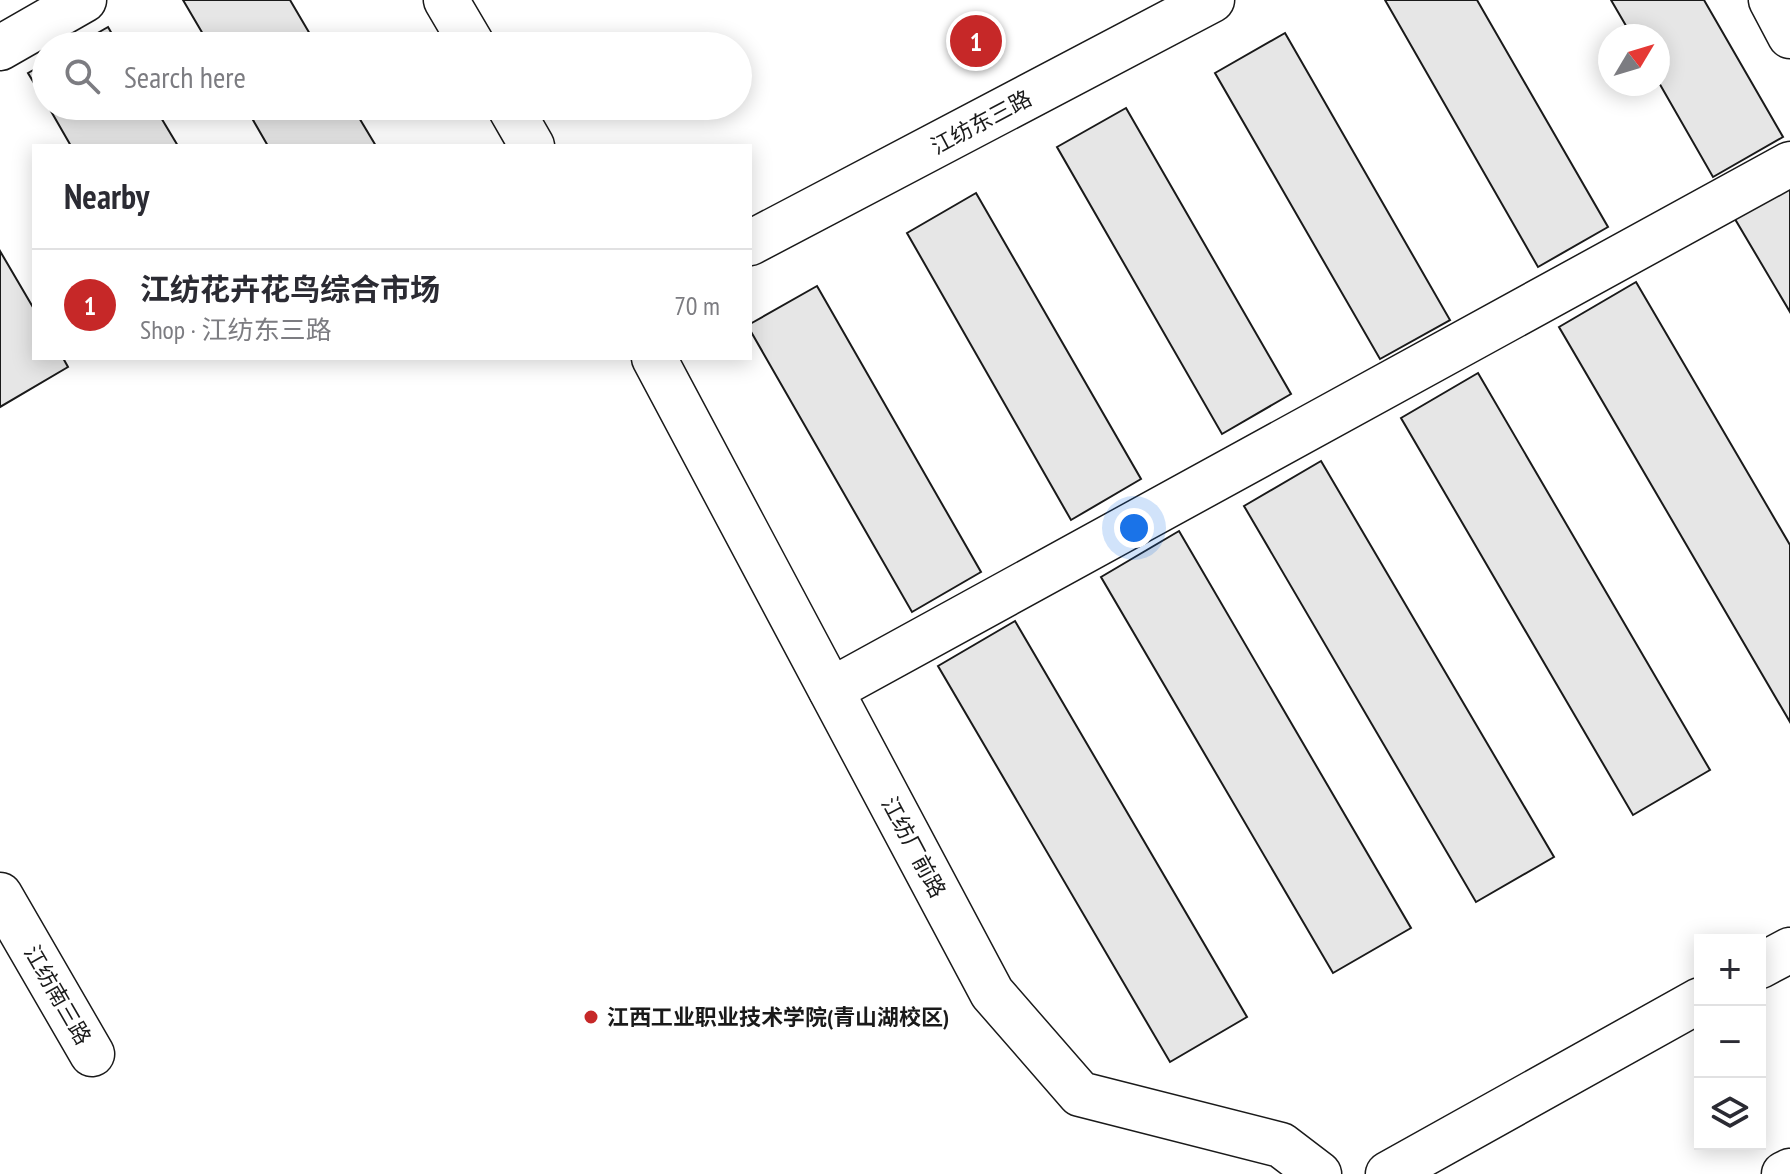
<!DOCTYPE html>
<meta charset="utf-8">
<style>
body{margin:0;font-family:"PT Sans Narrow","Noto Sans SC",sans-serif;background:#f2f2f3;color:#2b2b33}
.controls{position:absolute;right:24px;bottom:24px;display:grid;overflow:hidden;border-radius:0px;box-shadow:0 4px 20px #0003}
.controls button{width:72px;height:72px;display:grid;place-items:center;padding:0;border:0;border-bottom:2px solid #e1e1e2;background:#fff;color:#2b2b33;font:40px sans-serif}
.compass{position:absolute;left:1598px;top:24px;width:72px;height:72px;border-radius:50%;background:#fff;box-shadow:0 4px 20px #0003;rotate:52deg}
.you{position:absolute;left:1134px;top:528px;width:28px;height:28px;margin:-20px;border:6px solid #fff;border-radius:50%;background:#1a73e8;box-shadow:0 0 0 12px #1a73e833}
.badge{display:grid;place-items:center;width:52px;height:52px;border-radius:50%;background:#c62828;color:#fff;font-size:26px;font-weight:700}
.pin{position:absolute;translate:-50% -50%;border:4px solid #fff;box-shadow:0 2px 8px #0006}
.list{margin:0;padding:0;list-style:none}
h2{display:flex;justify-content:space-between;align-items:center;height:104px;margin:0;padding:0 32px;font-size:34px}
h2 small{font-size:26px;font-weight:400;color:#7c7c81}
.list li{display:grid;grid-template-columns:52px 1fr auto;gap:24px;align-items:center;box-sizing:border-box;height:112px;padding:0 32px;border-top:2px solid #e1e1e2}
.list b{display:block;font-size:30px;white-space:nowrap}
.list p{margin:0;font-size:26px;white-space:nowrap;color:#7c7c81}
.list em{font-size:26px;font-style:normal;color:#7c7c81}
.icon{flex:none;width:44px;height:44px;fill:none;stroke:currentColor;stroke-width:2;stroke-linecap:round;stroke-linejoin:round}
.map{position:relative;flex:none;width:1790px;height:1174px;overflow:hidden}
.search{position:absolute;background:#fff;box-shadow:0 4px 20px #0003;left:32px;top:32px;width:720px;height:88px;display:flex;align-items:center;gap:20px;box-sizing:border-box;padding:0 28px;border-radius:44px;color:#7c7c81;font-size:30px}
.panel{position:absolute;background:#fff;box-shadow:0 4px 20px #0003;left:32px;top:144px;width:720px;height:216px;border-radius:0px}
.map>svg:first-child{display:block}
.building{fill:#e6e6e6;stroke:#1a1a1a;stroke-width:2}
.lines{fill:none;stroke-linecap:round;stroke-linejoin:round}
.minor-casing{stroke:#1a1a1a;stroke-width:47}
.major-casing{stroke:#1a1a1a;stroke-width:47}
.minor{stroke:#fff;stroke-width:44}
.major{stroke:#fff;stroke-width:44}
.poi-dot{fill:#c62828;stroke:#fff;stroke-width:3}
.labels{text-anchor:middle;stroke-width:6;stroke-linejoin:round;paint-order:stroke}
.street-label{font-size:22px;fill:#1a1a1a;stroke:#fff}
.poi-label{font-size:22px;font-weight:bold;fill:#1a1a1a;stroke:#fff;text-anchor:start}
</style>
<div class="map">
<svg width="1790" height="1174" viewBox="0 0 1790 1174">
<rect width="100%" height="100%" fill="#fff"/>
<path class="building" d="M 183,0 L 290,0 L 317,46 L 210,46 Z
M 1385,0 L 1477,0 L 1608,227 L 1538,267 Z
M 1611,0 L 1704,0 L 1783,137 L 1713,177 L 1658,81 L 1658,36 L 1632,36 Z
M 108,27 L 119,46 L 75,46 Z
M 1285,33 L 1450,320 L 1380,359 L 1215,73 Z
M 46,63 L 46,103 L 28,73 Z
M 48,106 L 154,106 L 178,146 L 71,146 Z
M 245,106 L 352,106 L 376,146 L 268,146 Z
M 1126,108 L 1291,394 L 1222,434 L 1057,147 Z
M 1790,180 L 1790,312 L 1732,214 Z
M 976,193 L 1141,479 L 1071,520 L 907,233 Z
M 0,251 L 34,309 L 34,358 L 63,358 L 68,367 L 0,407 Z
M 1636,282 L 1790,545 L 1790,722 L 1559,327 Z
M 817,286 L 981,572 L 912,612 L 750,330 L 750,324 Z
M 1478,373 L 1710,770 L 1633,815 L 1401,418 Z
M 1321,461 L 1554,857 L 1476,902 L 1244,506 Z
M 1179,531 L 1411,928 L 1333,973 L 1101,577 Z
M 1015,621 L 1247,1017 L 1170,1062 L 938,666 Z"/>
<g class="lines">
<defs>
<path id="minor" d="M 1771,0 L 1790,36
M 0,48 L 84,0
M 750,243 L 1212,0
M 831,690 L 1790,164
M 0,895 L 92,1054
M 1760,966 L 1790,950
M 1388,1174 L 1700,1000
M 1784,1174 L 1790,1171"/>
<path id="major" d="M 446,0 L 473,46
M 509,106 L 532,146
M 654,358 L 992,993 L 1080,1094 L 1281,1145 L 1319,1174"/>
</defs>
<use href="#minor" class="minor-casing"/>
<use href="#major" class="major-casing"/>
<use href="#minor" class="minor"/>
<use href="#major" class="major"/>
</g>
<circle class="poi-dot" cx="591" cy="1017" r="8"/>
<g class="labels">
<g class="street-label">
<text transform="translate(981 122) rotate(-28)" y="8">江纺东三路</text>
<text transform="translate(914 847) rotate(62)" y="8">江纺厂前路</text>
<text transform="translate(58 995) rotate(60)" y="8">江纺南三路</text>
</g>
<g class="poi-label">
<text x="607" y="1025">江西工业职业技术学院(青山湖校区)</text>
</g>
</g>
</svg>
<div class="controls">
<button>+</button>
<button>−</button>
<button><svg class="icon" aria-label="layers" viewBox="0 0 24 24"><path d="M12 4l9 5-9 5-9-5zM3 14l9 5 9-5"/></svg></button>
</div>
<svg class="compass" viewBox="-18 -18 36 36"><path d="M0-13l5 13h-10z" fill="#e53935"/><path d="M0 13l5-13h-10z" fill="#7c7c81"/></svg>
<div class="you"></div>
<div class="pin badge" style="left:976px;top:41px">1</div>
<div class="search"><svg class="icon" aria-label="search" viewBox="0 0 24 24"><circle cx="10" cy="10" r="6"/><path d="M15 15l6 6"/></svg>Search here</div>
<section class="panel">
<h2>Nearby<small></small></h2>
<ul class="list">
<li><span class="badge">1</span><div><b>江纺花卉花鸟综合市场</b><p>Shop · 江纺东三路</p></div><em>70 m</em></li>
</ul>
</section>
</div>
